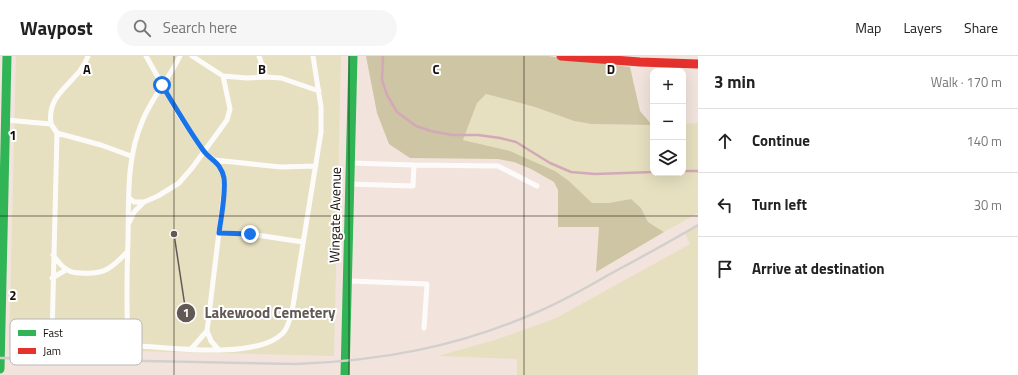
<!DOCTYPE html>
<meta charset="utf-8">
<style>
body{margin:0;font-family:"Titillium Web",sans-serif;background:#f6f6f6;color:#222}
.controls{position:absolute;right:12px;top:12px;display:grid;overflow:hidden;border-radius:8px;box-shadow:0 4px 16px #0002}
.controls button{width:36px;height:36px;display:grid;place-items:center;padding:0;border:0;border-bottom:1px solid #e0e0e0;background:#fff;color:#222;font:20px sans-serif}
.stop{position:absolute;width:12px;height:12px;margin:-9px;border:3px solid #1a73e8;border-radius:50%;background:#fff}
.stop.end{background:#1a73e8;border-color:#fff;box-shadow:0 1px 4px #0008}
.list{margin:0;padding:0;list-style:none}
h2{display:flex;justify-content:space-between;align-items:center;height:52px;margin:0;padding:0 16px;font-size:17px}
h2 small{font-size:13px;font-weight:400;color:#767676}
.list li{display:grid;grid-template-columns:26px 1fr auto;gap:12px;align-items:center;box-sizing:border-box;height:64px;padding:0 16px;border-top:1px solid #e0e0e0}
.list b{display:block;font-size:15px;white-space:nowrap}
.list em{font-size:13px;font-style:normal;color:#767676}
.icon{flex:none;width:22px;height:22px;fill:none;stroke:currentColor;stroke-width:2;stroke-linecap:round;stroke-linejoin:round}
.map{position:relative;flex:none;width:698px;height:319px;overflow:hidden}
header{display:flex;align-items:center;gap:24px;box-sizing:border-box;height:56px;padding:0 20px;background:#fff;border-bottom:1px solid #e0e0e0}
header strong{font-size:19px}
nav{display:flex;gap:22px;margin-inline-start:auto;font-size:14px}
.search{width:280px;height:36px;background:#f6f6f6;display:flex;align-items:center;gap:10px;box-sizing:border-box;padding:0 14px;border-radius:22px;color:#767676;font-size:15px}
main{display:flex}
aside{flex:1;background:#fff}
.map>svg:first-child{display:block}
.green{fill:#e6e0c0}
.forest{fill:#cdc5a3}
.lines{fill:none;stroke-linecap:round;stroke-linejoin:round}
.stream{stroke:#d3a8b8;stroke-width:2.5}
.lane{stroke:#fdfbfa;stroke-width:5}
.fast{stroke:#30b455;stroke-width:9}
.jam{stroke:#e5322d;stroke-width:9}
.rail{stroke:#d3cfcd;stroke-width:2.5}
.route{stroke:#1a73e8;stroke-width:5}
.grid{fill:none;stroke:#160e0a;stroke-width:1;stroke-opacity:0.55}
.labels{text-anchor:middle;stroke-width:4;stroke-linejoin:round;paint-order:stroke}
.street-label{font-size:14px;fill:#160e0a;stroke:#fff}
.key{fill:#fff;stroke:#b9b7b6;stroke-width:1}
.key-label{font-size:11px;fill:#160e0a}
.grid-label{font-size:13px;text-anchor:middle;font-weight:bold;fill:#160e0a;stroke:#fff;stroke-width:4;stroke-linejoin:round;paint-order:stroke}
.leader{fill:none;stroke:#635954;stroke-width:1.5}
.callout-dot{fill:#635954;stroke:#fff;stroke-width:1.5}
.mark-label{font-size:12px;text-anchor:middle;font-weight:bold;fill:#fff}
.callout-label{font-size:15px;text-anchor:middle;font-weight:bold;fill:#635954;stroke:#fff;stroke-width:4;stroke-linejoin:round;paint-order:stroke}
</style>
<header>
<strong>Waypost</strong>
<div class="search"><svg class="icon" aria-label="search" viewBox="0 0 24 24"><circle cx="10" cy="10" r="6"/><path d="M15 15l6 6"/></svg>Search here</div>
<nav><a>Map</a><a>Layers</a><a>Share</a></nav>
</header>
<main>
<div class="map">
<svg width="698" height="319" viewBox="0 0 698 319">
<rect width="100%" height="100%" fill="#f2e4dd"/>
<path class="green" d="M 16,0 L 341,0 L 334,300 L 9,292 Z
M 486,38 L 535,51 L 574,65 L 591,68 L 653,69 L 653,117 L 683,117 L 683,68 L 698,67 L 698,157 L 664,176 L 648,166 L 641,152 L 631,143 L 609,147 L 592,147 L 569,125 L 555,115 L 510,95 L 463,84 L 477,46 Z
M 698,169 L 698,319 L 517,319 L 517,303 L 438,300 L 498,283 L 556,262 L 690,188 L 685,177 Z"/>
<path class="forest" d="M 366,0 L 548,0 L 630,11 L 640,55 L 652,69 L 591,68 L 574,65 L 535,51 L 486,38 L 477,47 L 463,84 L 510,95 L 555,115 L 569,125 L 592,147 L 609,147 L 631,143 L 641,152 L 648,166 L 664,176 L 596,216 L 599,171 L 558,171 L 558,134 L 554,126 L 531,113 L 514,106 L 498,103 L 410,102 L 389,88 L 377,57 Z"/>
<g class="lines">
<path class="stream" d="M 383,0 L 382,24 L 387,39 L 397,56 L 416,70 L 431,75 L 452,79 L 478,79 L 500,82 L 516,86 L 550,107 L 571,116 L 595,118 L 653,116
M 683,115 L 698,115"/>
<path class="lane" d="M 146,0 L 178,57 L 204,96 L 214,104 L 222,115 L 224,123 L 224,135 L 207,275 L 211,285 L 219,294
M 180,0 C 169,23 151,42 142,66 C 126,104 129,143 128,183 C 127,214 126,247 128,278 L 134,287 L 140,290 C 174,292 256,303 282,278 C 288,273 289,264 292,256 L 321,76 L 321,51 L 313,0
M 192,0 L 223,20 L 247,22 L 266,21 L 281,22 L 319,35
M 259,0 L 266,21
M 6,64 L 51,68 L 57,77 L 52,281 L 62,288 L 74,291 L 139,290
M 51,68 C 46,35 79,27 88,0
M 57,77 L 101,89 L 131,100
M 214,104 L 281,111 L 316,110
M 414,109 L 498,110 L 537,130
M 350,128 L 413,130 L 414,109 L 351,107
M 129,142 L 134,146 L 144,146
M 129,167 L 134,156 L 144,146 L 158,140 L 179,127 L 192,112 L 227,64 L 230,53 L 223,20
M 219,177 L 250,178 L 303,186
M 53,199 C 57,204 61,210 66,213 C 70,216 77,217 81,217 C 104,219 112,212 127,196
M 52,222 L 66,214
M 349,225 L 427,228 L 424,272
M 116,290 L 128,278
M 191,293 L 207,275"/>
<path class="fast" d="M 0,313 L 7,0
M 345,319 L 353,0"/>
<path class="jam" d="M 561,0 L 640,6 L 698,8"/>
<path class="rail" d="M 0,302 L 296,308 C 380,305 457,291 535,257 C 561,246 586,232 610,218 C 640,202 669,186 698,169"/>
</g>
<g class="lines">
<path class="route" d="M 162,29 C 175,51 188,73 203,94 C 210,104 221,106 224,122 C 226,138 221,161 219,177 L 250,178"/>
</g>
<path class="grid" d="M 174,0 L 174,319M 349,0 L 349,319M 524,0 L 524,319M 0,160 L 698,160"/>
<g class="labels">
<g class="street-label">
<text transform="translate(335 159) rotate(-89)" y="5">Wingate Avenue</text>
</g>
</g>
<rect x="10" y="263" width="132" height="46" rx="6" class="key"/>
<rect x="18" y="274" width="18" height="6" fill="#30b455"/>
<rect x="18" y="292" width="18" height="6" fill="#e5322d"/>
<g class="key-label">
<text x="43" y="281">Fast</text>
<text x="43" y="299">Jam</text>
</g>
<g class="grid-label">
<text x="87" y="18">A</text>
<text x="262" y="18">B</text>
<text x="436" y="18">C</text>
<text x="611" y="18">D</text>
<text x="13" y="84">1</text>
<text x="13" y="244">2</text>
</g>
<path class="leader" d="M174 178L186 257"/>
<g class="callout-dot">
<circle cx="174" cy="178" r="4"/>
<circle cx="186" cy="257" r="10"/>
</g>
<g class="mark-label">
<text x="186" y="261">1</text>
</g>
<g class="callout-label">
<text x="270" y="262">Lakewood Cemetery</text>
</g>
</svg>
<div class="controls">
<button>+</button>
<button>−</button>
<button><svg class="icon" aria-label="layers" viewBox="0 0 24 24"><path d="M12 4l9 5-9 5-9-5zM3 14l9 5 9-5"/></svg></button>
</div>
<div class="stop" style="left:162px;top:29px"></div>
<div class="stop end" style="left:250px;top:178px"></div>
</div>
<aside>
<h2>3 min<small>Walk · 170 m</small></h2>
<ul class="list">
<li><svg class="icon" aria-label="ahead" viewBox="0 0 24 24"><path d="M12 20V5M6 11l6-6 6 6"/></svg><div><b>Continue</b></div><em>140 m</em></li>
<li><svg class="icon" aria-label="left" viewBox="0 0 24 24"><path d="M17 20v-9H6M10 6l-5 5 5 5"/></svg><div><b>Turn left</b></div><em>30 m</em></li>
<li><svg class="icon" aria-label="arrive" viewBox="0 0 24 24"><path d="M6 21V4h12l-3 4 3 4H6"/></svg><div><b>Arrive at destination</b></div></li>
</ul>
</aside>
</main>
